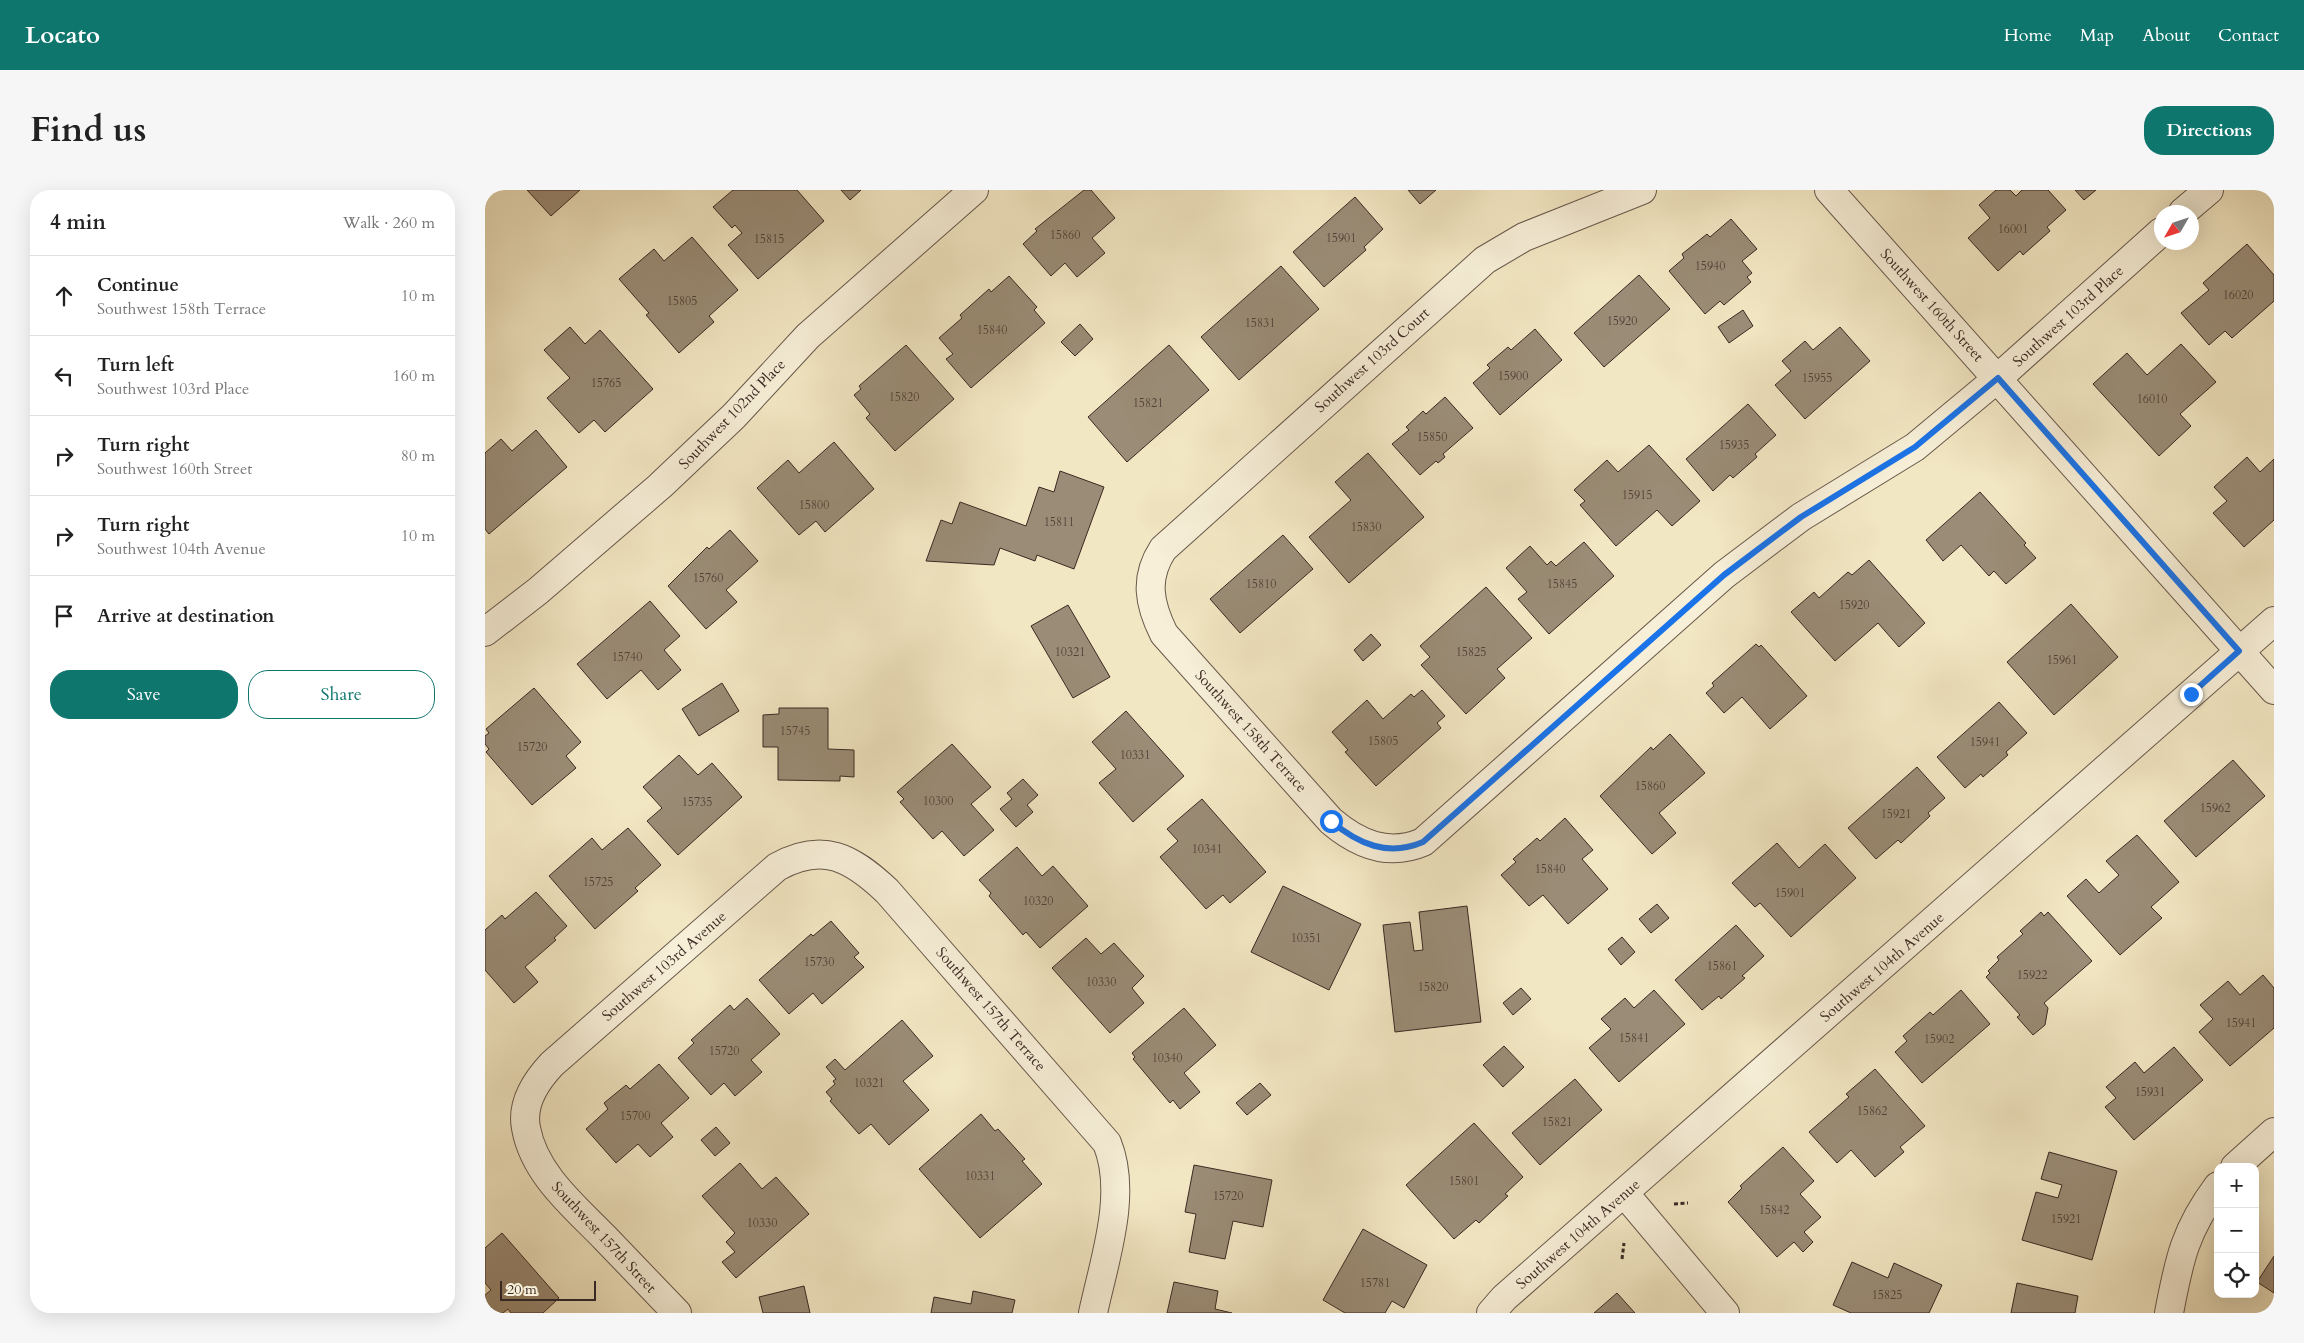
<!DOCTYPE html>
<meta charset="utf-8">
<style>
body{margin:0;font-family:Cardo,serif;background:#f6f6f6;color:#222}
.controls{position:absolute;right:15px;bottom:15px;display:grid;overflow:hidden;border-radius:10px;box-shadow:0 5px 20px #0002}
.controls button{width:45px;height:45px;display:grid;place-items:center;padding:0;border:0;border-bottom:1px solid #e0e0e0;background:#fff;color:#222;font:25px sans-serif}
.compass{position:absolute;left:1669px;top:15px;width:45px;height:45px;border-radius:50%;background:#fff;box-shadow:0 5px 20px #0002;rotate:231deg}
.scale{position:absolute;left:15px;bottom:12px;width:96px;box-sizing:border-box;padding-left:5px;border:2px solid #3a2923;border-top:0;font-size:14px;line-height:18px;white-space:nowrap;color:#3a2923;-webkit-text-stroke:4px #f7efd8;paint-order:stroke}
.stop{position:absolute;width:15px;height:15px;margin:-11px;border:4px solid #1a73e8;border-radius:50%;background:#fff}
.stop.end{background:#1a73e8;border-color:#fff;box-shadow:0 1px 5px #0008}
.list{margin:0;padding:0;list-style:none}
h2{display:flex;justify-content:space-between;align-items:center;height:65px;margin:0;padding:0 20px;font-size:21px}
h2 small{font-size:16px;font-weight:400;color:#767676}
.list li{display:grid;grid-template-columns:32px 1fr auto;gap:15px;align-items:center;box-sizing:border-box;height:80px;padding:0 20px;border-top:1px solid #e0e0e0}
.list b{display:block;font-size:19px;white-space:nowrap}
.list p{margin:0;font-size:16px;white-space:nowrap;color:#767676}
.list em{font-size:16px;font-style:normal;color:#767676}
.actions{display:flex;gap:10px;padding:15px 20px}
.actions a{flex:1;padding:11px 0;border:1px solid #0f766e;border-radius:20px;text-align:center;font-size:18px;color:#0f766e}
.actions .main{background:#0f766e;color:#fff}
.icon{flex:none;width:28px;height:28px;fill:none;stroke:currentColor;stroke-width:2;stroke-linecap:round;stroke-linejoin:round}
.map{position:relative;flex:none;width:1789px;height:1123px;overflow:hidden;border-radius:20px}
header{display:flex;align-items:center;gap:30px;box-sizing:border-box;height:70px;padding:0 25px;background:#0f766e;color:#fff}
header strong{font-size:24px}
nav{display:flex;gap:28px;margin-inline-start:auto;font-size:18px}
.intro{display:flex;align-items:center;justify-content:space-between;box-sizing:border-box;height:120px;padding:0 30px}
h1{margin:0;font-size:35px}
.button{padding:12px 22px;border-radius:20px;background:#0f766e;color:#fff;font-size:18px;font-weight:700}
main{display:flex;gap:30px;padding:0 30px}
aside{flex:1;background:#fff;border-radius:20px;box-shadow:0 5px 20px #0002}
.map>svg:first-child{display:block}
.building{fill:#9a8c76;stroke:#3a2923}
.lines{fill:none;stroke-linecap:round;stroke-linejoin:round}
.minor-casing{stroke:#68584b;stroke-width:30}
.path{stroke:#3a2923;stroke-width:3;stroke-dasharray:4 2.5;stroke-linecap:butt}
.minor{stroke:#f7efd8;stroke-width:28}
.route{stroke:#1a73e8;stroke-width:6}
.labels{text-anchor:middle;stroke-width:4.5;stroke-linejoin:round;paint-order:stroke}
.number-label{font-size:12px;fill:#524238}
.street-label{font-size:15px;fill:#3a2923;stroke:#f7efd8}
</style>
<header>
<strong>Locato</strong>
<nav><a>Home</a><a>Map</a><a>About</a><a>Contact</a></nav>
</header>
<div class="intro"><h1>Find us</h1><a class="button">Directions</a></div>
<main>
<aside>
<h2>4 min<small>Walk · 260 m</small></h2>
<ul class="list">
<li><svg class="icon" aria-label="ahead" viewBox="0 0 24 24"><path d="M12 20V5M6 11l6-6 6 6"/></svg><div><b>Continue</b><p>Southwest 158th Terrace</p></div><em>10 m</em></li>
<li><svg class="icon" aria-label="left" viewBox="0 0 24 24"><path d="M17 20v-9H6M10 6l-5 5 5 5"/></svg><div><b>Turn left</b><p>Southwest 103rd Place</p></div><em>160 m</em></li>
<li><svg class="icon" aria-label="right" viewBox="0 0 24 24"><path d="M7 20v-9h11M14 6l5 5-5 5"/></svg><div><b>Turn right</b><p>Southwest 160th Street</p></div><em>80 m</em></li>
<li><svg class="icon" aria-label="right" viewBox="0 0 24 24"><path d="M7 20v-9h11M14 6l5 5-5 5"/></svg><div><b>Turn right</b><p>Southwest 104th Avenue</p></div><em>10 m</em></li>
<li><svg class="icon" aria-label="arrive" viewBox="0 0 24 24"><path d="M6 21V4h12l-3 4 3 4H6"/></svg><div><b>Arrive at destination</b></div></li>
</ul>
<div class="actions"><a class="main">Save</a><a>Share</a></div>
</aside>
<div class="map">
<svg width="1789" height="1123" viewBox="0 0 1789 1123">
<rect width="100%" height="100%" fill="#f2e7c3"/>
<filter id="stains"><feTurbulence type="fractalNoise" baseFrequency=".004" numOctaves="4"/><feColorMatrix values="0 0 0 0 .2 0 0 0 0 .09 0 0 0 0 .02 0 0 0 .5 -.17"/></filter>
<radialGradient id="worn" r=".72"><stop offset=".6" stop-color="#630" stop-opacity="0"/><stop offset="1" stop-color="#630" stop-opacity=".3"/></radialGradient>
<path class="building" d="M 42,0 L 95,0 L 66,26 Z
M 248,0 L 312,0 L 339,31 L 273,89 L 243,55 L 257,43 L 250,35 L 247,38 L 228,17 Z
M 356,0 L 376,0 L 365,10 Z
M 599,0 L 606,0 L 630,28 L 607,48 L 620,63 L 592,87 L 580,73 L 566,86 L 538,54 L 552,41 L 550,39 Z
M 923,0 L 951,0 L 935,14 Z
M 1511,0 L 1525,0 L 1531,6 L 1537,0 L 1563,0 L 1581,20 L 1562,37 L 1565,41 L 1538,65 L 1535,61 L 1513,81 L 1483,48 L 1505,28 L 1494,15 Z
M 1590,0 L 1611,0 L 1599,10 Z
M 870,7 L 898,39 L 879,57 L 881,60 L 839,97 L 808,62 Z
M 1246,29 L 1272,59 L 1257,71 L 1267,83 L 1262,87 L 1266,92 L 1239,115 L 1235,111 L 1220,124 L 1184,81 L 1199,68 L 1197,64 L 1222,44 L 1225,47 Z
M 207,47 L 253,100 L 224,126 L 229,132 L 194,163 L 161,125 L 164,123 L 134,89 L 169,59 L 179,71 Z
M 1762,54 L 1789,85 L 1789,111 L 1747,148 L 1740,141 L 1724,155 L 1696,123 L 1724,100 L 1718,93 Z
M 796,76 L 834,119 L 754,190 L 716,147 Z
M 1154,85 L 1185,119 L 1119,177 L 1089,143 Z
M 524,86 L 552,117 L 549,120 L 560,133 L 486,198 L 461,169 L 468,164 L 454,148 L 477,128 L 475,125 L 504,99 L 506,102 Z
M 1258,120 L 1268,136 L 1244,153 L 1233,137 Z
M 595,134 L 608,149 L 590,166 L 576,152 Z
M 85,137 L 100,154 L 115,140 L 168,199 L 120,242 L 109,230 L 94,243 L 62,208 L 85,188 L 59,160 Z
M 1355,137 L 1385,171 L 1320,229 L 1290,195 L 1306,181 L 1297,171 L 1320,151 L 1328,160 Z
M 1050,139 L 1077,170 L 1015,225 L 988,193 L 1005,178 L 1002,175 L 1023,157 L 1026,160 Z
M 1696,154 L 1731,192 L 1695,224 L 1706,236 L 1674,266 L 1608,194 L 1642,163 L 1662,185 Z
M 421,155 L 469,209 L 410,261 L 381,228 L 385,224 L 369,205 L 376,199 L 374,196 Z
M 684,155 L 724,200 L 642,272 L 603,227 Z
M 960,207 L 988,238 L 958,264 L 960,267 L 953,273 L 951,271 L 935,285 L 907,254 L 924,240 L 921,237 L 938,221 L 941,224 Z
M 1263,214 L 1291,245 L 1270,264 L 1272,267 L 1248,288 L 1245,285 L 1228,301 L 1201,269 Z
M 51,240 L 82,277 L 4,344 L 0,339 L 0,263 L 16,249 L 27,261 Z
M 349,252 L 389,299 L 340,342 L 331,331 L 314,345 L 272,298 L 303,270 L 314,283 Z
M 1164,255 L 1215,311 L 1187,336 L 1172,320 L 1131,356 L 1095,315 L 1100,311 L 1089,300 L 1122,270 L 1133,282 Z
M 883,263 L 939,327 L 864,393 L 824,347 L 866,310 L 850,292 Z
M 1762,267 L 1775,282 L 1789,269 L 1789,330 L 1759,357 L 1728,323 L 1742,311 L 1729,297 Z
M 575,281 L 619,297 L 589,379 L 552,365 L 550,371 L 515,358 L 509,375 L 441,371 L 456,330 L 467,334 L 475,312 L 541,336 L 554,297 L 569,302 Z
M 1495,302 L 1541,353 L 1539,355 L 1551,368 L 1521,394 L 1509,381 L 1504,386 L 1476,355 L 1458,371 L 1441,350 Z
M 245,340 L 273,371 L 241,400 L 252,412 L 221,439 L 183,396 L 222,357 L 224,359 Z
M 798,345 L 828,379 L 755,443 L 725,409 Z
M 1099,352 L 1129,386 L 1064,444 L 1033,409 L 1042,402 L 1021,378 L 1045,356 L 1062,375 L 1066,371 L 1071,376 Z
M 1384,370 L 1440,433 L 1414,457 L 1393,433 L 1350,471 L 1306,422 L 1329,402 L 1334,408 L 1363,382 L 1367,385 Z
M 1001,397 L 1047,448 L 1012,479 L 1020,488 L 981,524 L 936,475 L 945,467 L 935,456 Z
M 165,411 L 195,446 L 179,460 L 196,480 L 173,500 L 156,480 L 122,509 L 92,474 Z
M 1586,414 L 1633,467 L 1569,525 L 1522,472 Z
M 583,415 L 625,487 L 588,508 L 546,436 Z
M 886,444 L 896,455 L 878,471 L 869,460 Z
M 1271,454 L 1274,457 L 1276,455 L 1322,506 L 1285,539 L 1257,507 L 1239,523 L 1221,503 L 1229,496 L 1227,493 Z
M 237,493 L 254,521 L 214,546 L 197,519 Z
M 49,498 L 96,552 L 81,566 L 91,578 L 47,615 L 1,562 L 4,559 L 0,554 L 0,546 L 4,543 L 1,539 Z
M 937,500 L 960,526 L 952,533 L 956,538 L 891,596 L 860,562 L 863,560 L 847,542 L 882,510 L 898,529 L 926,504 L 929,507 Z
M 1514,512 L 1542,543 L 1521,562 L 1523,565 L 1498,587 L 1496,584 L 1480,598 L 1452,567 Z
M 294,518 L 343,518 L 343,559 L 369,560 L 369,587 L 355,586 L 355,591 L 293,590 L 293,557 L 278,557 L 278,525 L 294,524 Z
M 641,521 L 699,586 L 648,632 L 614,593 L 631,579 L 607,552 Z
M 1185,544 L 1220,583 L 1174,623 L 1191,643 L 1167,664 L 1115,606 L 1166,557 L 1168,560 Z
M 467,554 L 506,597 L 486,614 L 509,640 L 479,666 L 457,641 L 448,649 L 415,612 L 419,609 L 412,602 Z
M 194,565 L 213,585 L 227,573 L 257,607 L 193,665 L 162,631 L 177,618 L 158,597 Z
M 1748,570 L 1780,606 L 1711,667 L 1679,631 Z
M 1432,577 L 1460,608 L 1443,623 L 1445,626 L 1416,653 L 1413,650 L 1391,669 L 1363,638 Z
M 538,589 L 553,605 L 542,615 L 548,622 L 531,637 L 515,619 L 527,609 L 522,603 Z
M 717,609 L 781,682 L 745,713 L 738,705 L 721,719 L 675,667 L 693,651 L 682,639 Z
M 1080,628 L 1108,660 L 1097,669 L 1123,699 L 1083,734 L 1058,705 L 1044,716 L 1016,685 L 1031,672 L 1028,669 L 1052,648 L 1055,651 Z
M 143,638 L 176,675 L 150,698 L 153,701 L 110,739 L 64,686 L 107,648 L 117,660 Z
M 1652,645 L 1694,692 L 1666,717 L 1677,728 L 1635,765 L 1582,706 L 1601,689 L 1614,703 L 1634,685 L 1621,671 Z
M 1292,653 L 1314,678 L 1340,654 L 1371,688 L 1306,747 L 1275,713 L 1270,717 L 1247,693 Z
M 532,657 L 557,686 L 568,676 L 603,716 L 555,758 L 541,742 L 538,745 L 504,706 L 506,703 L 494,690 Z
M 798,696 L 876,734 L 844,800 L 766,762 Z
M 51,702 L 82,736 L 69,748 L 71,750 L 40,777 L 53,792 L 29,813 L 0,780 L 0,740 L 17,725 L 20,729 Z
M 1172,714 L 1184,728 L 1166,743 L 1154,729 Z
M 982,716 L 996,832 L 910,842 L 898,735 L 925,732 L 929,761 L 938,760 L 934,722 Z
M 1556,722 L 1559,726 L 1563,722 L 1607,771 L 1559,813 L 1563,818 L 1560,835 L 1548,845 L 1532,827 L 1535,825 L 1501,787 L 1505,783 L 1503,781 L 1514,770 L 1512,767 L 1538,744 L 1535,741 Z
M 346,731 L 374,763 L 369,767 L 379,777 L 337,814 L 328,803 L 304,824 L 274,790 L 326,744 L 328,746 Z
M 1251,735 L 1279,766 L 1257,786 L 1260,788 L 1236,809 L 1234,806 L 1217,820 L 1190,790 Z
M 1137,747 L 1150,762 L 1136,775 L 1123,759 Z
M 601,748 L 616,764 L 629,753 L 659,786 L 647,798 L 659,813 L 625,843 L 567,778 Z
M 1778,785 L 1789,798 L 1789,838 L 1745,876 L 1714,842 L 1728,829 L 1715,815 L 1743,791 L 1755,805 Z
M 1036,798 L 1046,809 L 1028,825 L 1018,813 Z
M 1169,800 L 1200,834 L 1134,892 L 1104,858 L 1126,839 L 1116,829 L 1140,808 L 1149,818 Z
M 1476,800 L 1505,834 L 1437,893 L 1410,862 L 1422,851 L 1418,846 L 1445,822 L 1448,825 Z
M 262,808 L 295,844 L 266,870 L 277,882 L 250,906 L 239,893 L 226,905 L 193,868 L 209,853 L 206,850 L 245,815 L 249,820 Z
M 699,818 L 731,855 L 699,883 L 715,902 L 695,919 L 688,910 L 685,913 L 648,869 L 650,867 L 647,863 Z
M 417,830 L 448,866 L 418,891 L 444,920 L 404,955 L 386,934 L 374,944 L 345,911 L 347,909 L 341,902 L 350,894 L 348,891 L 351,889 L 341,877 L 350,869 L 360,880 Z
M 1019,856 L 1039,877 L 1018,897 L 998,875 Z
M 1689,857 L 1718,890 L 1649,950 L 1620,917 L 1631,908 L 1621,897 L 1650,872 L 1659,883 Z
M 174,874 L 204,908 L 176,933 L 188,947 L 165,967 L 153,954 L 131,973 L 101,939 L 123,919 L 119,913 L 141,895 L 145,899 Z
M 1390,879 L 1440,936 L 1415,957 L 1419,962 L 1390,987 L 1366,960 L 1352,973 L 1324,942 L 1364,907 L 1361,904 Z
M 1090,889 L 1117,920 L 1055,975 L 1027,943 Z
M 775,893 L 786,905 L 762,925 L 751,913 Z
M 496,924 L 510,941 L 513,939 L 540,969 L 537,971 L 557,994 L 495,1048 L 434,979 Z
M 989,933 L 1038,987 L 1020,1004 L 1023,1006 L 994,1033 L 991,1030 L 969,1049 L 921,995 Z
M 231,937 L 245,953 L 230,966 L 216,950 Z
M 1298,957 L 1329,991 L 1315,1004 L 1336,1027 L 1319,1042 L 1328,1052 L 1318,1062 L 1309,1052 L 1292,1067 L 1243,1012 L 1257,998 L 1255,996 Z
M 1564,962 L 1632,981 L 1607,1070 L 1537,1050 L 1551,1002 L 1573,1008 L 1577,995 L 1556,989 Z
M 255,973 L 277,999 L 291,987 L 324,1024 L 251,1088 L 237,1072 L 250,1062 L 241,1052 L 250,1043 L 217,1006 Z
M 709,975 L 787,990 L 778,1037 L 748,1031 L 740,1069 L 704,1062 L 711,1024 L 700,1022 Z
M 878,1039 L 942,1075 L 919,1118 L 907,1111 L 900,1123 L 860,1123 L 838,1110 Z
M 17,1043 L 74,1108 L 58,1123 L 26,1123 L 23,1119 L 18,1123 L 6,1123 L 0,1116 L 0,1105 L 6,1100 L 0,1093 L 0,1058 Z
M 1789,1066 L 1789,1103 L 1772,1092 Z
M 1367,1072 L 1403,1088 L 1409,1073 L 1457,1095 L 1444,1123 L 1366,1123 L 1348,1115 Z
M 689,1092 L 733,1101 L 730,1119 L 747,1123 L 682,1123 Z
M 1532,1093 L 1593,1106 L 1590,1123 L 1526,1123 Z
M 319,1096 L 325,1123 L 278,1123 L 274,1107 Z
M 488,1101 L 530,1110 L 527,1123 L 446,1123 L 449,1107 L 486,1114 Z
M 1132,1103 L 1150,1123 L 1109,1123 Z"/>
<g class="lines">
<defs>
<path id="minor" d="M 1157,0 L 1039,47 L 1000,70 L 678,359 C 659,388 664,414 679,444 L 846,631 C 873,654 903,667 938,652 L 1239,385 L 1316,327 L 1430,257 L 1513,188 L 1676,42
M 1344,0 L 1789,500
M 1698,22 L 1724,0
M 0,442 L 53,401 L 175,296 L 249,226 L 323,146 L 489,0
M 1750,977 L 1789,942
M 1140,1004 L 1240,1123
M 192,1123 C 168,1098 144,1073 120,1048 C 90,1017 49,984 41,938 C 36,913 51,891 67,874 L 292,677 C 338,651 367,668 402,701 L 622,953 C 643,1004 619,1071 608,1123
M 1006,1123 L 1019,1108 L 1789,431
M 1684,1123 C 1694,1070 1700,1040 1733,996"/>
</defs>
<use href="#minor" class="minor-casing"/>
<path class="path" d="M 1189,1014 L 1203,1013
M 1137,1069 L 1139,1053"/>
<use href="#minor" class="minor"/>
</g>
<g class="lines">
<path class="route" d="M 846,631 C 873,654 903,667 938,652 L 1239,385 L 1316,327 L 1430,257 L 1513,188 L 1754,461 L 1706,504"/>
</g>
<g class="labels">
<g class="number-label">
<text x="1528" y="43">16001</text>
<text x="580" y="49">15860</text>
<text x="856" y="52">15901</text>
<text x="284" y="53">15815</text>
<text x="1225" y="80">15940</text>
<text x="1753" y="109">16020</text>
<text x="197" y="115">15805</text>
<text x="1137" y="135">15920</text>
<text x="775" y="137">15831</text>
<text x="507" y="144">15840</text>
<text x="1028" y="190">15900</text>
<text x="1332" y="192">15955</text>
<text x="121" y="197">15765</text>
<text x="419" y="211">15820</text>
<text x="1667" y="213">16010</text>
<text x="663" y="217">15821</text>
<text x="947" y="251">15850</text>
<text x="1249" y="259">15935</text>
<text x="1152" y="309">15915</text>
<text x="329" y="319">15800</text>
<text x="574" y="336">15811</text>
<text x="881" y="341">15830</text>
<text x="223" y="392">15760</text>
<text x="776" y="398">15810</text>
<text x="1077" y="398">15845</text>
<text x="1369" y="419">15920</text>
<text x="585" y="466">10321</text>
<text x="986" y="466">15825</text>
<text x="142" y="471">15740</text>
<text x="1577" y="474">15961</text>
<text x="310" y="545">15745</text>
<text x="898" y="555">15805</text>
<text x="1500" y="556">15941</text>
<text x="47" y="561">15720</text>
<text x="650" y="569">10331</text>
<text x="1165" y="600">15860</text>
<text x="453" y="615">10300</text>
<text x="212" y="616">15735</text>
<text x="1730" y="622">15962</text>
<text x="1411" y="628">15921</text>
<text x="722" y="663">10341</text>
<text x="1065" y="683">15840</text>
<text x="113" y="696">15725</text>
<text x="1305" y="707">15901</text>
<text x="553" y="715">10320</text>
<text x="821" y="752">10351</text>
<text x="334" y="776">15730</text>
<text x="1237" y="780">15861</text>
<text x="1547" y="789">15922</text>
<text x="616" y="796">10330</text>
<text x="948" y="801">15820</text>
<text x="1756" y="837">15941</text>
<text x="1149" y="852">15841</text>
<text x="1454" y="853">15902</text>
<text x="239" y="865">15720</text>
<text x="682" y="872">10340</text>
<text x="384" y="897">10321</text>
<text x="1665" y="906">15931</text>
<text x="1387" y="925">15862</text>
<text x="150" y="930">15700</text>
<text x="1072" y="936">15821</text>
<text x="495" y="990">10331</text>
<text x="979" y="995">15801</text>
<text x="743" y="1010">15720</text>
<text x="1289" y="1024">15842</text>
<text x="1581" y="1033">15921</text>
<text x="277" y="1037">10330</text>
<text x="890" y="1097">15781</text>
<text x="1402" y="1109">15825</text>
</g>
<g class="street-label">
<text transform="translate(1447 115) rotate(48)" y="5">Southwest 160th Street</text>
<text transform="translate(1583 126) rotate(-42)" y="5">Southwest 103rd Place</text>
<text transform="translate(887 170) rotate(-42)" y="5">Southwest 103rd Court</text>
<text transform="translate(247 224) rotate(-46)" y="5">Southwest 102nd Place</text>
<text transform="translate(766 541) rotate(48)" y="5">Southwest 158th Terrace</text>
<text transform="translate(179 776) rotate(-41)" y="5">Southwest 103rd Avenue</text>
<text transform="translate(1397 777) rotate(-41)" y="5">Southwest 104th Avenue</text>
<text transform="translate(506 819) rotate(49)" y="5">Southwest 157th Terrace</text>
<text transform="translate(1093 1044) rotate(-41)" y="5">Southwest 104th Avenue</text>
<text transform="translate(119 1047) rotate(47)" y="5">Southwest 157th Street</text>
</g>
</g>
<rect width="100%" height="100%" filter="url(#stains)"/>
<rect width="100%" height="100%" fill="url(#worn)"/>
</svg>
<div class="controls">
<button>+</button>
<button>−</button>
<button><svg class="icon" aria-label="locate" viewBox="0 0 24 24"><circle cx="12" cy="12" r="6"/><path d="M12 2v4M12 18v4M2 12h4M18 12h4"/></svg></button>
</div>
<svg class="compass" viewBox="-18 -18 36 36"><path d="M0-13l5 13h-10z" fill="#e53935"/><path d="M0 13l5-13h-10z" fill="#767676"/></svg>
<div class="scale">20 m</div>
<div class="stop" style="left:846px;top:631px"></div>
<div class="stop end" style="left:1706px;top:504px"></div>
</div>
</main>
